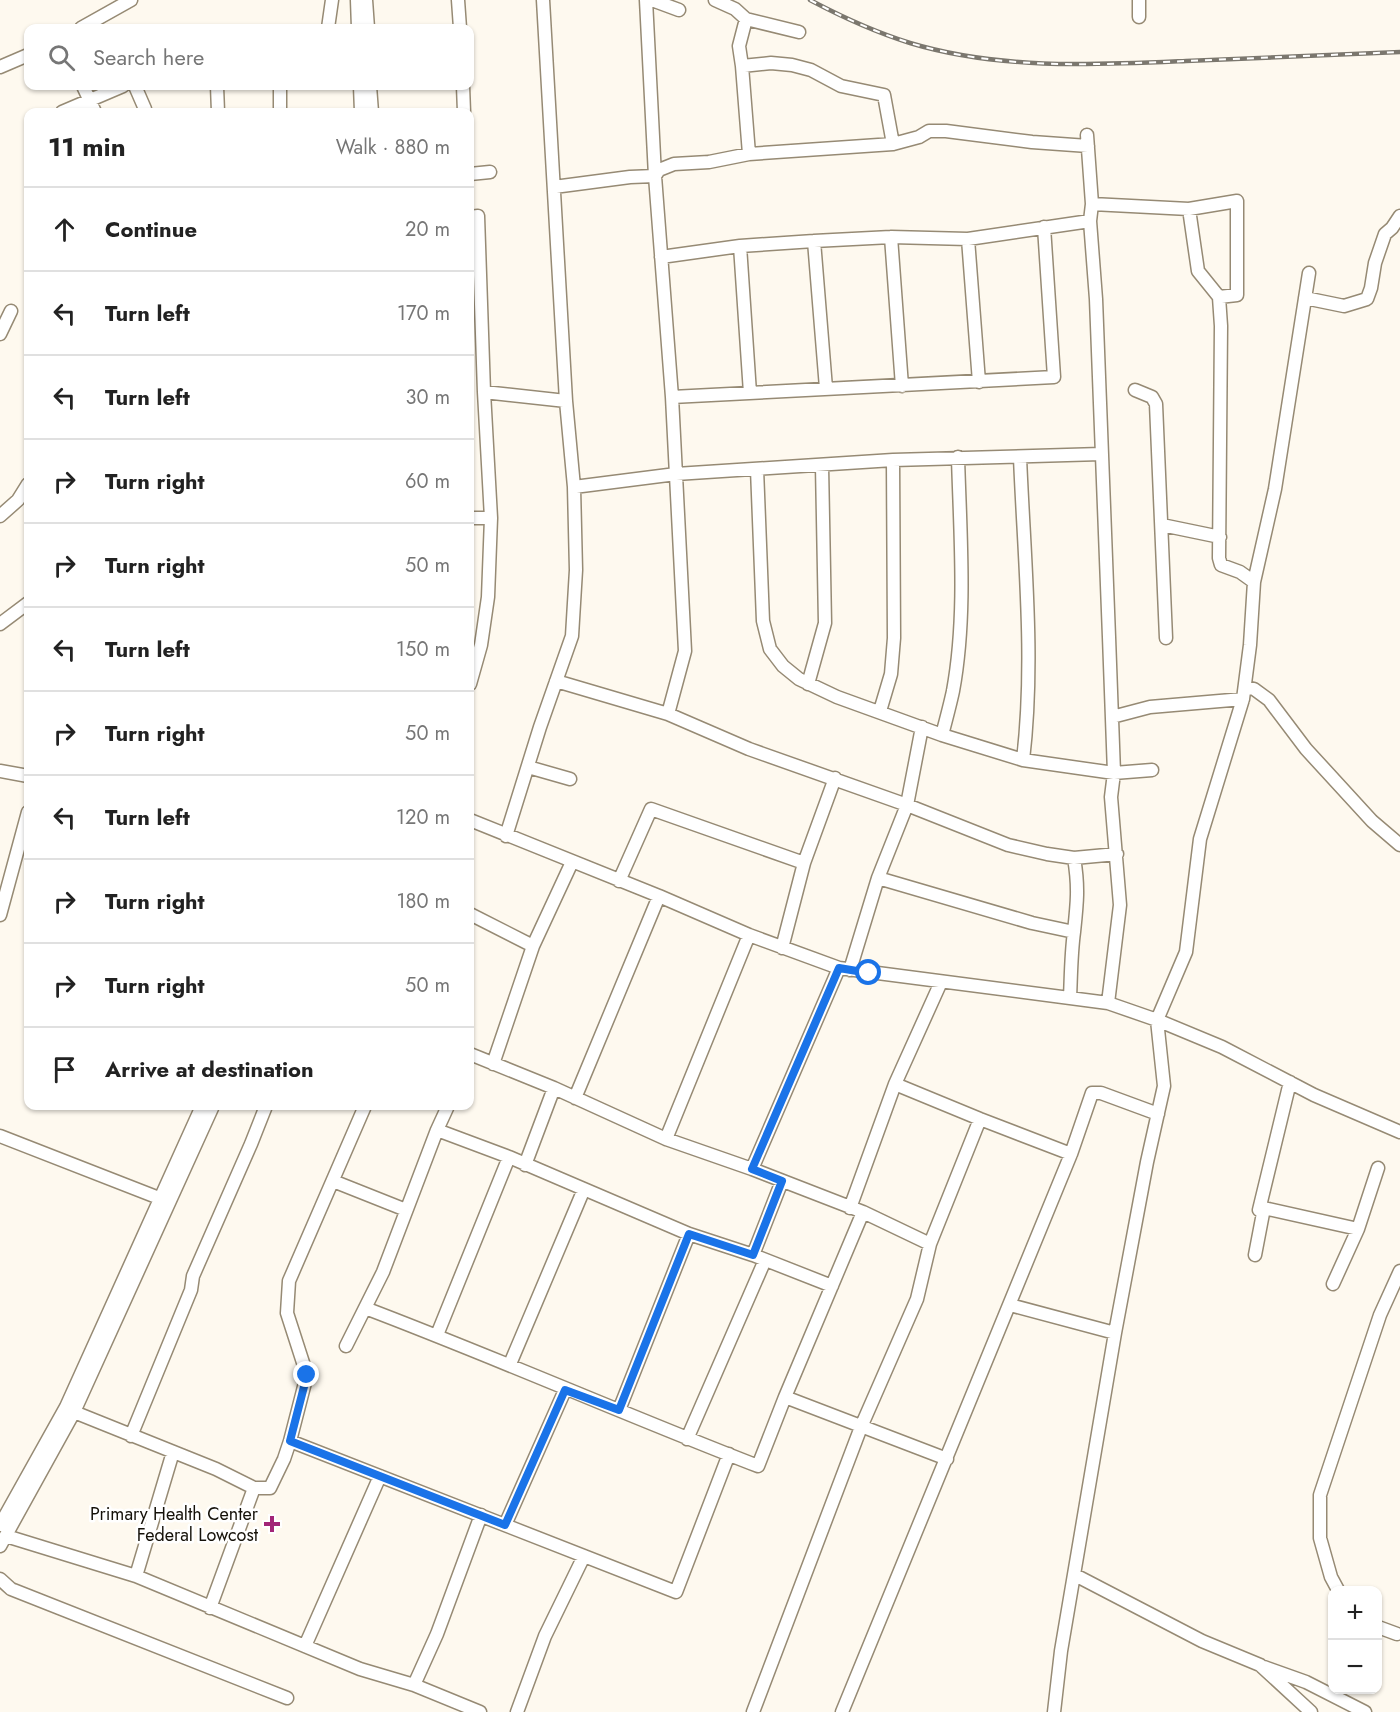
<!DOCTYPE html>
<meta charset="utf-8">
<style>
body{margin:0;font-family:Jost,sans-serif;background:#f2f2f2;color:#222}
.controls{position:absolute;right:18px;bottom:18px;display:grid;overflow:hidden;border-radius:12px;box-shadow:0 2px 4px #0004}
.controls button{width:54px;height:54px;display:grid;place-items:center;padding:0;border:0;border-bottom:2px solid #e0e0e0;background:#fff;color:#222;font:30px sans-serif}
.stop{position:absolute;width:18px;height:18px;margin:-14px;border:4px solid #1a73e8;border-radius:50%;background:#fff}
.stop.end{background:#1a73e8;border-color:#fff;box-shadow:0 2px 6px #0008}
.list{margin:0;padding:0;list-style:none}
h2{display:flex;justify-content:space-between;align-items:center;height:78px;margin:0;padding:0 24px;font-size:26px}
h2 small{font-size:20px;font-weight:400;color:#767676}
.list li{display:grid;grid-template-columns:39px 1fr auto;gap:18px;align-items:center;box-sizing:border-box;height:84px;padding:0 24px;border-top:2px solid #e0e0e0}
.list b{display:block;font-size:22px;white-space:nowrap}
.list em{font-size:20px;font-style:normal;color:#767676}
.icon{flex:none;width:33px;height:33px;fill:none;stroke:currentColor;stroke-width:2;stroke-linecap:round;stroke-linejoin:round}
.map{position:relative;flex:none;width:1400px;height:1712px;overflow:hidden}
.search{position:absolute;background:#fff;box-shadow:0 2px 4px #0004;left:24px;top:24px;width:450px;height:66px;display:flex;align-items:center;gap:15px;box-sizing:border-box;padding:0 21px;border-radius:12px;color:#767676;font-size:22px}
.panel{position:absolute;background:#fff;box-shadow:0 2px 4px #0004;left:24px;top:108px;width:450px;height:1002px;border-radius:12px}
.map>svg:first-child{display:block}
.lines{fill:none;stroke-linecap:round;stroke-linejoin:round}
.minor-casing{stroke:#968a74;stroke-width:15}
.minor{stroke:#fff;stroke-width:12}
.rail-casing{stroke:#7b776e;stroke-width:4.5}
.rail{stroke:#fff;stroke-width:2;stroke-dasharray:7;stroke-linecap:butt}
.route{stroke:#1a73e8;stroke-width:8}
.poi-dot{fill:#a22578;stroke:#fff;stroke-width:2}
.labels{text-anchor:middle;stroke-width:5;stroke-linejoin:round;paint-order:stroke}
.poi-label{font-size:18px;fill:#151109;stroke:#fff;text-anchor:end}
</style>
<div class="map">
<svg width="1400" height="1712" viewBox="0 0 1400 1712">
<rect width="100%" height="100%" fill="#fef9ef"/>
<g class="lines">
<defs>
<path id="minor" d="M 357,0 L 358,28
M 366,0 L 368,28
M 458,0 L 460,28
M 646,0 L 655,176 L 672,397 L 685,651 L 668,714
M 652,0 L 679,10
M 715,0 L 735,9 L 746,19 L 799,32
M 1139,0 L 1139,17
M 746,19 L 739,46 L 742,66 L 749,154
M 81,28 L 131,0
M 328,28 L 332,0
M 742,66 L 771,63 L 792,65 L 811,70 L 841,86 L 884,95 L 893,144
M 0,67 L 28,55
M 83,86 L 95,112
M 135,86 L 145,109 L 145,112
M 217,86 L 218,112
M 280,86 L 280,112
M 360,86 L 361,112
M 370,86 L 372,112
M 463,86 L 464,112
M 62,112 L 123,86
M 1087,135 L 1092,204 L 1090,221 L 1096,299 L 1109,637 L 1114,773 L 1111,797 L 1120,905 L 1108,1003
M 470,174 L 490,172
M 554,187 L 630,177 L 655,176 L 659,170 L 674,164 L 709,162 L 749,154 L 893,144 L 919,137 L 929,131 L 946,131 L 1032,142 L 1088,146
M 1092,204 L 1189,209 L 1237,201 L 1237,295 L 1219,297
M 1189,209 L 1198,271 L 1219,297 L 1221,326 L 1219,558 L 1221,565 L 1240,572 L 1254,582
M 470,217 L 478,216 L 484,392 L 491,518 L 488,597 L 481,645 L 470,684
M 891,237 L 902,386
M 968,239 L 979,382
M 814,241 L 826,388
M 740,246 L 750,393
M 661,257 L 740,246 L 814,241 L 891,237 L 968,239 L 1090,221
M 1305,298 L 1344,306 L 1367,299 L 1371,288 L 1375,263 L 1385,234 L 1392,228 L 1400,216
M 0,334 L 11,311
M 1135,390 L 1152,397 L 1156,404 L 1166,638
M 484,392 L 566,401
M 672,397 L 1054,377 L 1044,227
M 1020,457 C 1024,557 1035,660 1023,760
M 757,469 L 763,621 L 770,649 L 783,666 L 799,679 L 837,697 L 942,735 L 1023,760 L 1114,773 L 1152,770
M 574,487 L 676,474 L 893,460 L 1101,454
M 0,516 L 18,500 L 28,484
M 470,518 L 491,518
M 1162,525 L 1220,537
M 0,624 L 28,603
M 556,681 L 668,714 L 749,749 L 907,805 L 1008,845 L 1047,854 L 1074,858 L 1117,854
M 808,684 L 825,623 L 822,466
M 1245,687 L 1254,689 L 1269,700 L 1306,749 L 1372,821 L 1400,845
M 880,711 L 891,674 L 894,638 L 893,460
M 1112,717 L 1150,707 L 1243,699
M 942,735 C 946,720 950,705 953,691 C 967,615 960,533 958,457
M 528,767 L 570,779
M 0,771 L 28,776
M 470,820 L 659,896 L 749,935 L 839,968 L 1108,1003 L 1157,1020 L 1222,1047 L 1314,1095 L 1400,1132
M 506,836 L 540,727 L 572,636 L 576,570 L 574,487 L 566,401 L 543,0
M 878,878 L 1032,923 L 1074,932
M 619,881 L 651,809 L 804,863
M 470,914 L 533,946
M 0,915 L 28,812
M 782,948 L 804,863 L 835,778
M 850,970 L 878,878 L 907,805 L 922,727
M 1070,998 C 1071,976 1071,954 1074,932 C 1077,904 1079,887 1074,858
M 470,1054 L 554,1088 L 666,1139 L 752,1169 L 863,1212 L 930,1244
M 493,1064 L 533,946 L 572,862
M 895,1084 L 980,1119 L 1071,1154
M 575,1098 L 659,896
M 437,1130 L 509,1157 L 689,1234 L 753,1255 L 832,1286
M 0,1136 L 159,1198
M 666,1139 L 749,935
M 525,1165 L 554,1088
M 752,1169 L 839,968
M 333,1181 L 406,1210
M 850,1208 L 895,1084 L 941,982
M 1264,1208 L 1358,1229
M 753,1255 L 782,1181
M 1255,1255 L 1264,1208 L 1259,1210 L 1290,1082
M 1333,1284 L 1358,1229 L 1378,1168
M 1010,1305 L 1115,1333
M 365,1308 C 497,1358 626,1415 758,1466 L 785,1397 L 863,1212
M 437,1335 L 509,1157
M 346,1346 L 383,1272 L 437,1130 L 448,1106
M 510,1364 L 584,1189
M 785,1397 L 947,1459
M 619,1410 L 689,1234
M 74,1412 L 216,1469 L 254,1488 L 270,1488 L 284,1459 L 290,1441 L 307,1375 L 287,1313 L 289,1281 L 365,1106
M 131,1436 L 191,1290 L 193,1276 L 251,1144 L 266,1106
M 687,1439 L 765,1260
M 290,1441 L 676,1592 L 729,1454
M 0,1525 L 66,1407 L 202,1106
M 505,1525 L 565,1390
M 6,1536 L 136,1576 L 360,1669 L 414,1685 L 437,1634 L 481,1515
M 0,1546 L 74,1412 L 213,1106
M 1075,1575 L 1202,1641 L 1260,1665 L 1311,1712
M 136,1576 L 173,1452
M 0,1579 L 11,1589 L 287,1698
M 1338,1590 L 1331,1577 L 1320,1538 L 1320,1495 L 1380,1315 L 1400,1271
M 210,1608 L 254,1488
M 1378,1627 L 1397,1634
M 305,1646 L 380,1476
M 1264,1667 L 1306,1682 L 1365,1712
M 414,1685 L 480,1712
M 517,1712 L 545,1636 L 584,1556
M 753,1712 L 861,1427 L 917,1299 L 930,1244 L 980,1119
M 842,1712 L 1071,1154 L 1092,1093 L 1101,1093 L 1158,1114
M 1054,1712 L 1061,1651 L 1115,1333 L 1147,1162 L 1164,1086 L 1157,1020 L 1186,952 L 1200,839 L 1243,699 L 1250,645 L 1254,582 L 1275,489 L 1309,273"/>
</defs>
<use href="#minor" class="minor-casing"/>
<use href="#minor" class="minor"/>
<defs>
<path id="rail" d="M 810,0 C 842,17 875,32 910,43 C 1000,70 1094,65 1186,61 C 1257,58 1329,55 1400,52"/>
</defs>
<use href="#rail" class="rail-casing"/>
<use href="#rail" class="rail"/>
</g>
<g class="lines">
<path class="route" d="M 307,1375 L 290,1441 L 505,1525 L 565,1390 L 619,1410 L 689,1234 L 753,1255 L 782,1181 L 752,1169 L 839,968 L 869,973"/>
</g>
<path class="poi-dot" d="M269 1515h6v6h6v6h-6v6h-6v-6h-6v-6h6z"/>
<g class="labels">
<g class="poi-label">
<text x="258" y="1520">Primary Health Center<tspan x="258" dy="21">Federal Lowcost</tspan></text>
</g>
</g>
</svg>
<div class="controls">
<button>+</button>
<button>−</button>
</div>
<div class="stop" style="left:869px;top:973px"></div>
<div class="stop end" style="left:307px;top:1375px"></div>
<div class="search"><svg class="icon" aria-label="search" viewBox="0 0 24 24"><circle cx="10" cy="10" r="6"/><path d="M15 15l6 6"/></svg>Search here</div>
<section class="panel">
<h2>11 min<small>Walk · 880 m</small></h2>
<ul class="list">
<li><svg class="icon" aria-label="ahead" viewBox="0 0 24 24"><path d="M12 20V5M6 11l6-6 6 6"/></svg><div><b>Continue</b></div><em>20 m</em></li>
<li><svg class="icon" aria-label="left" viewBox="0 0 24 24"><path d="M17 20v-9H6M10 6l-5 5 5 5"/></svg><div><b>Turn left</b></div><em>170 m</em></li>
<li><svg class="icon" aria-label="left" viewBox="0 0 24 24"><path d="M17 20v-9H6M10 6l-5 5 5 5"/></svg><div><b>Turn left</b></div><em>30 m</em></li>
<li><svg class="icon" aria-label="right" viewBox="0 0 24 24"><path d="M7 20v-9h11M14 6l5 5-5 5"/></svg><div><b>Turn right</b></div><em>60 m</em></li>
<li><svg class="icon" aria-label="right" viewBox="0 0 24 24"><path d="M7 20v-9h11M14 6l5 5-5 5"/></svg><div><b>Turn right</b></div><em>50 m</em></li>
<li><svg class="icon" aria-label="left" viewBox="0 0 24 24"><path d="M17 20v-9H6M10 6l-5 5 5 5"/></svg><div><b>Turn left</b></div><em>150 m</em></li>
<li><svg class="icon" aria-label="right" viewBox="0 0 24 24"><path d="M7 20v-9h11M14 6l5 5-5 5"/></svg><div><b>Turn right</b></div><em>50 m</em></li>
<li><svg class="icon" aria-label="left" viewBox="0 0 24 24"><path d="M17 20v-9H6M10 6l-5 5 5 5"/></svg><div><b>Turn left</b></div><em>120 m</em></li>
<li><svg class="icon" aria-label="right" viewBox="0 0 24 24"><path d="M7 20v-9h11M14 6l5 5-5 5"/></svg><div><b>Turn right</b></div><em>180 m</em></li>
<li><svg class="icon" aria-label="right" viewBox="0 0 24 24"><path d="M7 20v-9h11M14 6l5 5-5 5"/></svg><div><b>Turn right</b></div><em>50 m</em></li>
<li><svg class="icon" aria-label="arrive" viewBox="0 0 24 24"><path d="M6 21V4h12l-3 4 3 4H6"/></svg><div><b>Arrive at destination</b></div></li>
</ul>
</section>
</div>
